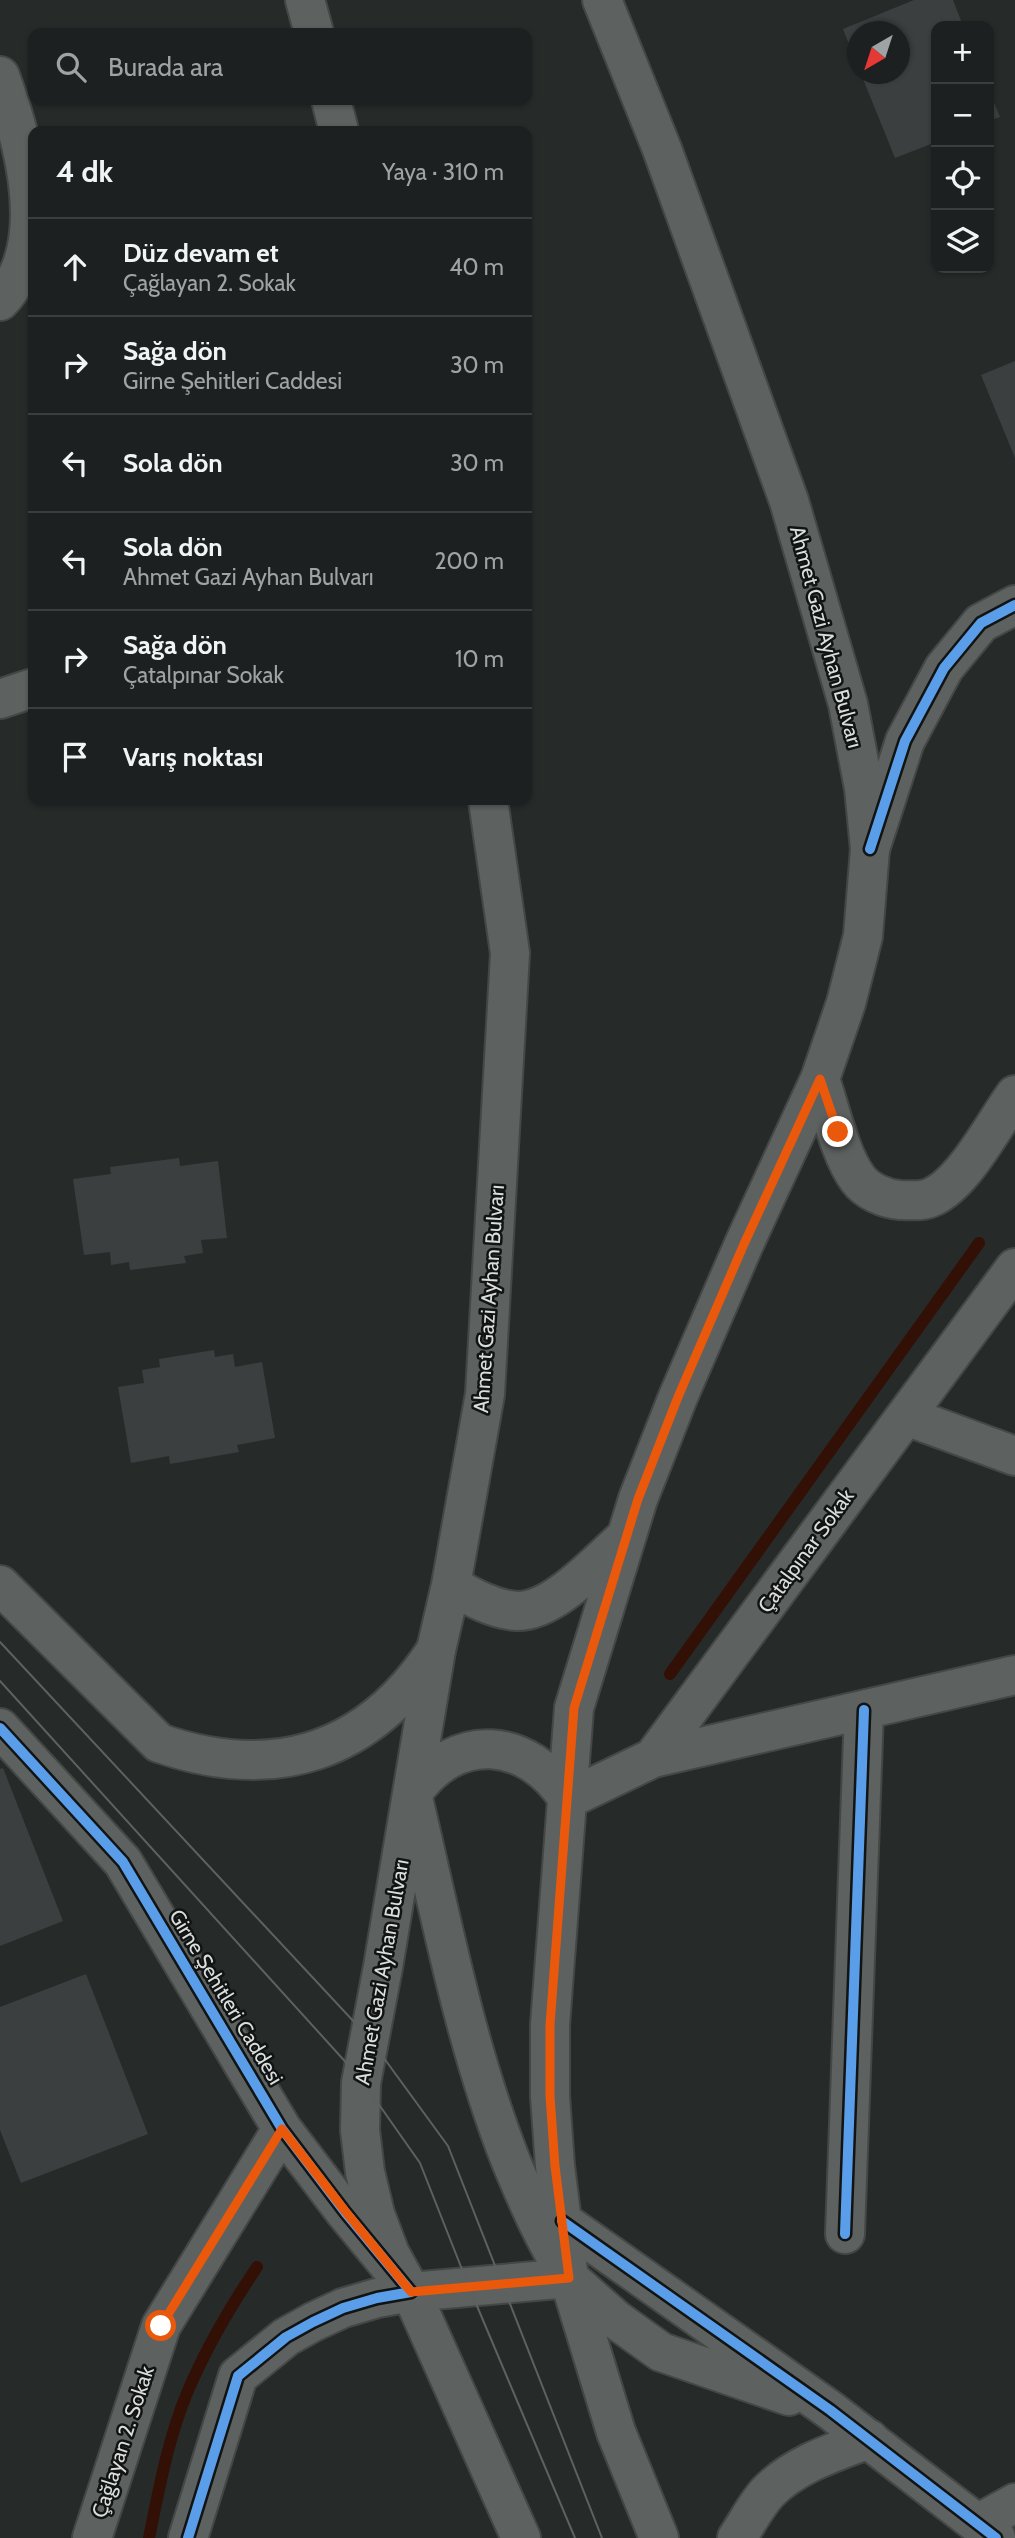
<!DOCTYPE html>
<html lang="tr">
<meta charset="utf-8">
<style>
body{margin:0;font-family:Cabin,sans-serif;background:#252829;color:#f1f3f6}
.controls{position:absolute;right:21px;top:21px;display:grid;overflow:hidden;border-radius:14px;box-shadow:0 2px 5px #0004}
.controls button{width:63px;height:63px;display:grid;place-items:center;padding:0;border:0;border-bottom:2px solid #3a3e3e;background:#1c2020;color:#f1f3f6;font:35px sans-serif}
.compass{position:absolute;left:847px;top:21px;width:63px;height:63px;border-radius:50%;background:#1c2020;box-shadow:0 2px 5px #0004;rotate:219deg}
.stop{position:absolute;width:21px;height:21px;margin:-16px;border:5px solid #ea580c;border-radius:50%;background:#fff}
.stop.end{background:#ea580c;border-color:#fff;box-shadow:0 2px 7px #0008}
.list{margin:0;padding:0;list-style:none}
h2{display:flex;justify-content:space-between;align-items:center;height:91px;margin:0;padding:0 28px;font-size:30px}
h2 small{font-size:23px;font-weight:400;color:#a0a3a5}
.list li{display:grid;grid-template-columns:46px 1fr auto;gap:21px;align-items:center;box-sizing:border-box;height:98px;padding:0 28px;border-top:2px solid #3a3e3e}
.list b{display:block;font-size:26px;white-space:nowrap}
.list p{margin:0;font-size:23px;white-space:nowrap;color:#a0a3a5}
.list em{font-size:23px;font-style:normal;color:#a0a3a5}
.icon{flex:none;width:38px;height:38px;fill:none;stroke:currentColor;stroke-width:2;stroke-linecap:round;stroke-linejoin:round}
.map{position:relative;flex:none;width:1015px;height:2538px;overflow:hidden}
.search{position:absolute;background:#1c2020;box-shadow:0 2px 5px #0004;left:28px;top:28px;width:504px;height:77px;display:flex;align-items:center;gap:18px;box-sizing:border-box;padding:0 24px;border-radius:14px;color:#a0a3a5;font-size:26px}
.panel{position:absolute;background:#1c2020;box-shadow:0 2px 5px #0004;left:28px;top:126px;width:504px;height:679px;border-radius:14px}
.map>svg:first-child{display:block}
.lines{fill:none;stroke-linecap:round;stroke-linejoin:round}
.stream{stroke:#331005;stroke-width:12}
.building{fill:#3c3f3f}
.minor-casing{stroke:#444746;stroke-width:42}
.major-casing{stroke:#444746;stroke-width:42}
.minor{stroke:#5d6160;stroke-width:38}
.major{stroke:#5d6160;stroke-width:38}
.tram{stroke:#5d6160;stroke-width:2}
.cycleway-casing{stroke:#111413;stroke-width:15}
.cycleway{stroke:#5a9eea;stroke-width:10}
.route{stroke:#ea580c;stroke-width:9}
.labels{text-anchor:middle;stroke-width:5;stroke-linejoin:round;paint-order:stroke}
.street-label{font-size:21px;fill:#dadfde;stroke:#111413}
</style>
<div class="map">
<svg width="1015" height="2538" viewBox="0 0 1015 2538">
<rect width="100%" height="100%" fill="#262b2a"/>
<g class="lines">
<path class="stream" d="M 670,1674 L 979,1243
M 149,2538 C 159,2489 168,2439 187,2393 C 206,2348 230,2307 257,2267"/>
</g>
<path class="building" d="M 914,0 L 953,0 L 963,26 L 936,26 L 936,142 L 895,158 L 861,74 L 900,74 L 900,32 L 858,32 L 857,65 L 843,29 Z
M 989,90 L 1000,117 L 989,121 Z
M 1015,361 L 1015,458 L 981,375 Z
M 179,1158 L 180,1166 L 218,1161 L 227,1238 L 201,1240 L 203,1253 L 184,1256 L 186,1263 L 130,1270 L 129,1262 L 111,1265 L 110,1252 L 84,1255 L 73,1179 L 111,1174 L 110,1167 Z
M 214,1350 L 215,1357 L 233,1354 L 235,1367 L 262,1362 L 275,1438 L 237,1445 L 239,1452 L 170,1464 L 169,1456 L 131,1463 L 118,1387 L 144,1383 L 142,1370 L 160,1367 L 159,1359 Z
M 3,1768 L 63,1921 L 0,1946 L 0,1769 Z
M 86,1974 L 148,2134 L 21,2183 L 0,2130 L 0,2007 Z"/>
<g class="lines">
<defs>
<path id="minor" d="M 0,76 C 23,139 54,245 0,301
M 0,699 L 33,688
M 870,849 L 905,741 L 944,668 L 981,623 L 1015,605
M 906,1416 L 1015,1456
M 0,1585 L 159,1743 C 275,1783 369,1753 436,1650
M 0,1728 L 123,1862 L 282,2129 L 345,2212 L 411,2292 L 377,2298 L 343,2308 L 313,2322 L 286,2337 L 238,2376 L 188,2538
M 653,1758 L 1015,1675
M 562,2221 L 830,2410 L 996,2538
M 845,2234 L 864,1710
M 569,2278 L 615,2319 L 661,2352 L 789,2396
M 979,2523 L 1015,2503
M 92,2538 L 161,2326 L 282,2129"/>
<path id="major" d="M 305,0 L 314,33
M 602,0 L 662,149 L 789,501 L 848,704 L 864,788 L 870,849 L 863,936 L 846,1003 L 820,1079 L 744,1244 L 678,1397 L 638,1499 L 574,1708 L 550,2025 L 550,2096 L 555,2166 L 569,2278 L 616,2432 L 659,2538
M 331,100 L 339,131
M 488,800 L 510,953 L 485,1394 L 451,1585 L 436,1650 L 383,1967 L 361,2083 L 360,2130 L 365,2172 L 375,2214 L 390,2254 L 411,2292 L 521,2538
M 820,1079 C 830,1108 840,1155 858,1179 C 867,1191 885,1199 900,1200 C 910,1200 922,1202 932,1197 C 964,1183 994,1124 1015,1095
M 451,1585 C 471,1597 494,1610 518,1611 C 555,1611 598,1561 625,1538
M 411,2292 L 569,2278 C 544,2240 527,2200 510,2159 C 464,2041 441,1916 412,1794 C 455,1730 528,1737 568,1799 L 653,1758 L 1015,1268
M 737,2538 C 747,2523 756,2505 768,2492 C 794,2465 834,2452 869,2439"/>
</defs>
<use href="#minor" class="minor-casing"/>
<use href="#major" class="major-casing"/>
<use href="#minor" class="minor"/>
<use href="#major" class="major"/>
<path class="tram" d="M 0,1642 L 370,2039 L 448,2146 L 602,2538
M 0,1681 L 361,2079 L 420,2163 L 469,2287 L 575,2538"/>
<defs>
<path id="cycleway" d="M 870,849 L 905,741 L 944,668 L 981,623 L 1015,605
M 0,1728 L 123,1862 L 282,2129 L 345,2212 L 411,2292 L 377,2298 L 343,2308 L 313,2322 L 286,2337 L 238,2376 L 188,2538
M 562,2221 L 830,2410 L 996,2538
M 845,2234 L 864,1710"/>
</defs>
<use href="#cycleway" class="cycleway-casing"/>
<use href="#cycleway" class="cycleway"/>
</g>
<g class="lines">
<path class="route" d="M 161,2326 L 282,2129 L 345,2211 L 411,2292 L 569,2278 L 555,2166 L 550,2096 L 550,2025 L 574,1708 L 638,1499 L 678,1397 L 744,1244 L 820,1079 L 838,1132"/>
</g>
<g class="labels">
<g class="street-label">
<text transform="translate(826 637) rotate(75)" y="7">Ahmet Gazi Ayhan Bulvarı</text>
<text transform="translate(489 1299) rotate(-86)" y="7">Ahmet Gazi Ayhan Bulvarı</text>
<text transform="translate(806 1551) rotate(-54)" y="7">Çatalpınar Sokak</text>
<text transform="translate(382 1972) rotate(-80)" y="7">Ahmet Gazi Ayhan Bulvarı</text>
<text transform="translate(226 1997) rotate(59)" y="7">Girne Şehitleri Caddesi</text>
<text transform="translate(123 2442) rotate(-72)" y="7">Çağlayan 2. Sokak</text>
</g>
</g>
</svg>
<div class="controls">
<button>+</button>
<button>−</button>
<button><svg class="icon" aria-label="locate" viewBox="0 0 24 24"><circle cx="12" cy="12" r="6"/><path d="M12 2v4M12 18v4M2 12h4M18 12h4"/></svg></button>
<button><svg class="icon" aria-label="layers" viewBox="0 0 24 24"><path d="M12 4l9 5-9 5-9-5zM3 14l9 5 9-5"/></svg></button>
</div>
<svg class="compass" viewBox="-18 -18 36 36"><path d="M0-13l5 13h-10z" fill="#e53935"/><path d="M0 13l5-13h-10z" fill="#a0a3a5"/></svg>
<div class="stop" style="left:161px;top:2326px"></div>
<div class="stop end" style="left:838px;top:1132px"></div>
<div class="search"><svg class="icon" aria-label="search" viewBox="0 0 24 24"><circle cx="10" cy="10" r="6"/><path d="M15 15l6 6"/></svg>Burada ara</div>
<section class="panel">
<h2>4 dk<small>Yaya · 310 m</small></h2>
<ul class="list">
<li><svg class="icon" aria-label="ahead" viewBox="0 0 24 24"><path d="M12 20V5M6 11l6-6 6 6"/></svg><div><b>Düz devam et</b><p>Çağlayan 2. Sokak</p></div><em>40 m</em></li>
<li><svg class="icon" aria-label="right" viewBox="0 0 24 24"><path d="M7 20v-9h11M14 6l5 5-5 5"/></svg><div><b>Sağa dön</b><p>Girne Şehitleri Caddesi</p></div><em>30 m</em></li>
<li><svg class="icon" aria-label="left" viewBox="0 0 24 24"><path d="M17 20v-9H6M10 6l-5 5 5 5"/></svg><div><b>Sola dön</b></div><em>30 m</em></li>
<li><svg class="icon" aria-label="left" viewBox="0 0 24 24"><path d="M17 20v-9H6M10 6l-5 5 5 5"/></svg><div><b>Sola dön</b><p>Ahmet Gazi Ayhan Bulvarı</p></div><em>200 m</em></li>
<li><svg class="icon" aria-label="right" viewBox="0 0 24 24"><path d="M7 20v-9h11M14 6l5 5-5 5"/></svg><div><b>Sağa dön</b><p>Çatalpınar Sokak</p></div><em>10 m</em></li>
<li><svg class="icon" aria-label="arrive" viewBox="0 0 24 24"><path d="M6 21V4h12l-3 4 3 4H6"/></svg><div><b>Varış noktası</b></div></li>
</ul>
</section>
</div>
